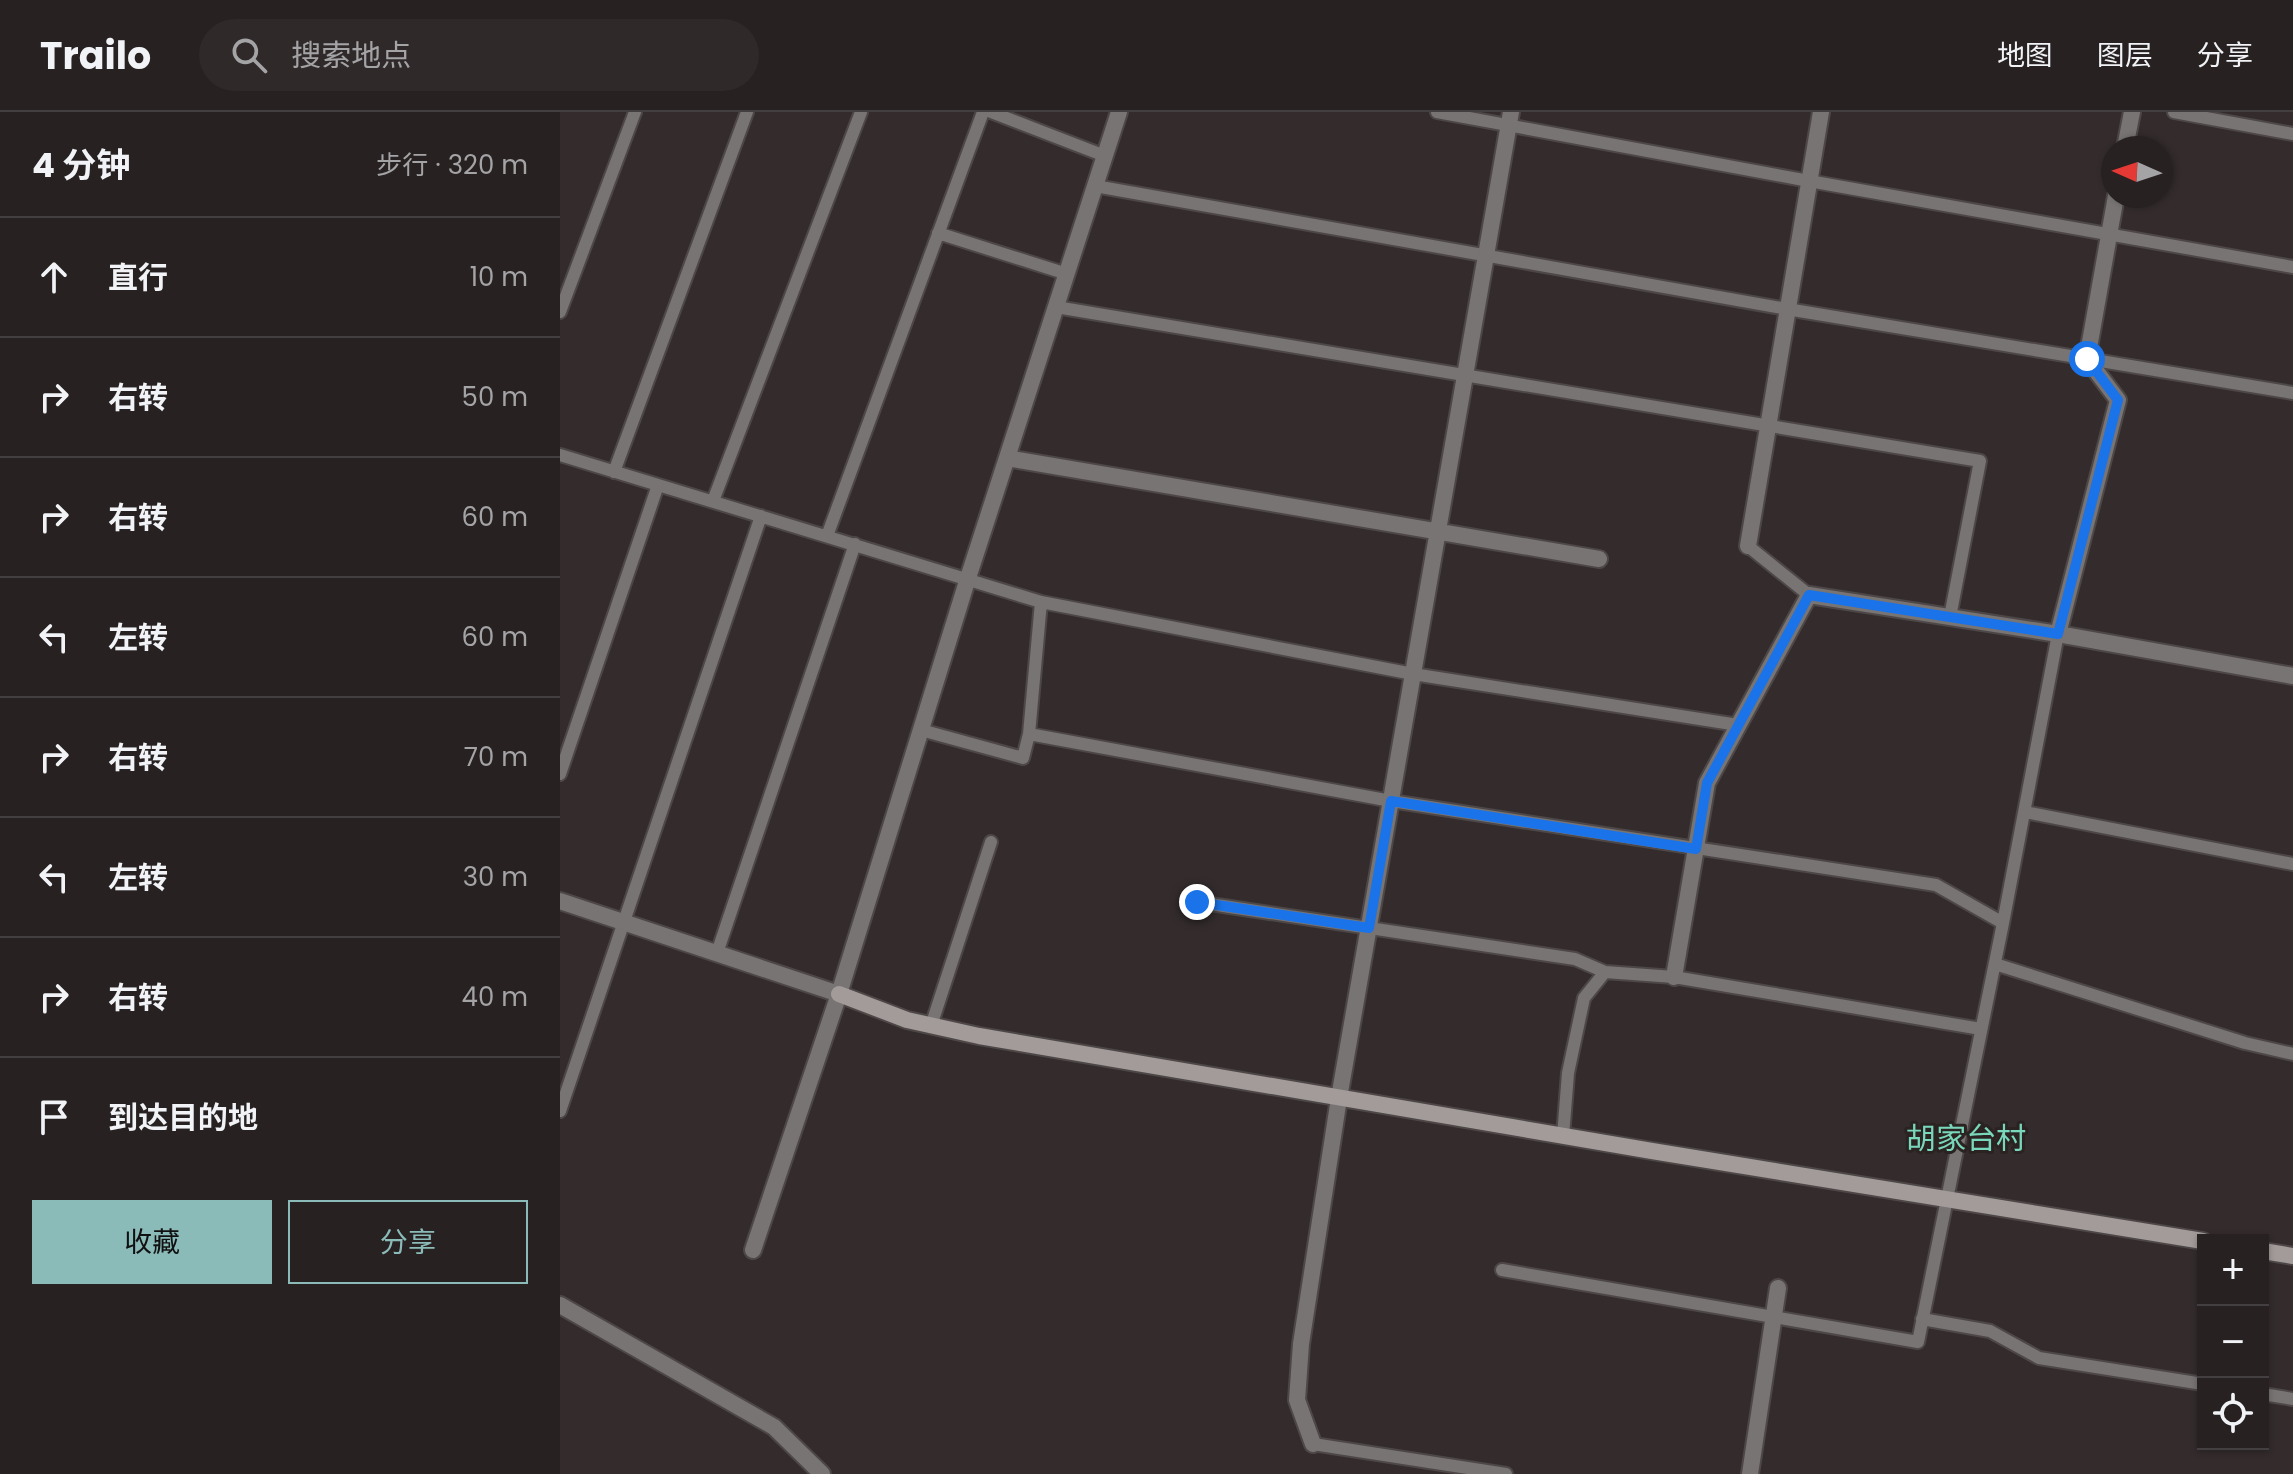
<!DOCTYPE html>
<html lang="zh">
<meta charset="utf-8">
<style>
body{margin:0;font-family:Poppins,"Noto Sans SC",sans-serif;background:#2f292a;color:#f1f3f6}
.controls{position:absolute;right:24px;bottom:24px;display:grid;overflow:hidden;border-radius:0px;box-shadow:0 2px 6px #0004}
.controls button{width:72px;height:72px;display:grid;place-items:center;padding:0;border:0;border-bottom:2px solid #433e3f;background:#272121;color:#f1f3f6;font:40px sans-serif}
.compass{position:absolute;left:1541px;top:24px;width:72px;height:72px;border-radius:50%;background:#272121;box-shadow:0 2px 6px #0004;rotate:273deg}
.stop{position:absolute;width:24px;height:24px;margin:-18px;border:6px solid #1a73e8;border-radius:50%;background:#fff}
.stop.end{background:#1a73e8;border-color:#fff;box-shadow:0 2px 8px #0008}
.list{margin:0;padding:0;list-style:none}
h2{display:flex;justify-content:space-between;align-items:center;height:104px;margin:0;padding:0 32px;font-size:34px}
h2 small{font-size:26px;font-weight:400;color:#a4a3a5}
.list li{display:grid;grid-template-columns:52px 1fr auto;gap:24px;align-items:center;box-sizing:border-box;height:120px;padding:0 32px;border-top:2px solid #433e3f}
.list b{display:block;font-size:30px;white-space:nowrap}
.list em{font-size:26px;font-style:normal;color:#a4a3a5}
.actions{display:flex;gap:16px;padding:24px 32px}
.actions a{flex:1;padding:18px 0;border:2px solid #8bbbb9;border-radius:0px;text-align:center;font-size:28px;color:#8bbbb9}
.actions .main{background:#8bbbb9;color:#111}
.icon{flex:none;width:44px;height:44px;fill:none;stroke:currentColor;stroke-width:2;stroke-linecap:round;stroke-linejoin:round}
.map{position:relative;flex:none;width:1733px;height:1362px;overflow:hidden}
header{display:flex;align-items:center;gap:48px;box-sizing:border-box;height:112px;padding:0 40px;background:#272121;border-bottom:2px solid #433e3f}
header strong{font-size:38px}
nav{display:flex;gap:44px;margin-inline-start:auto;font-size:28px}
.search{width:560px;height:72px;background:#2f292a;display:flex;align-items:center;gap:20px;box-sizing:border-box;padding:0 28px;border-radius:44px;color:#a4a3a5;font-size:30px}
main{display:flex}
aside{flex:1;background:#272121}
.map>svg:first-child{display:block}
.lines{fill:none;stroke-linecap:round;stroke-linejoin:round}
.lane-casing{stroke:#4e4747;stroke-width:16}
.street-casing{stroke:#4e4747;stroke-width:20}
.secondary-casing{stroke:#4e4747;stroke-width:20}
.lane{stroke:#787474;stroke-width:12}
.street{stroke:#787474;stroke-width:16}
.secondary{stroke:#a29b9a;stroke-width:16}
.route{stroke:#1a73e8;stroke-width:10}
.labels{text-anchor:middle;stroke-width:6;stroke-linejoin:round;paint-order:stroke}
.quarter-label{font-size:30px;fill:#79d8bb;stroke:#2a2322}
</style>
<header>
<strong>Trailo</strong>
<div class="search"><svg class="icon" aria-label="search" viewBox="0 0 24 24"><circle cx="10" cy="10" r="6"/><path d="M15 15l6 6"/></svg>搜索地点</div>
<nav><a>地图</a><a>图层</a><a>分享</a></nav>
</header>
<main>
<aside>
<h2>4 分钟<small>步行 · 320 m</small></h2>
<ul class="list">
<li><svg class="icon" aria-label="ahead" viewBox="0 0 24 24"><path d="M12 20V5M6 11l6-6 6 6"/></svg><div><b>直行</b></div><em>10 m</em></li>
<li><svg class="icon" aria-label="right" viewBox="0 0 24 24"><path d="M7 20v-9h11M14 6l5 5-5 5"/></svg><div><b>右转</b></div><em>50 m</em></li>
<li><svg class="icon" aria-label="right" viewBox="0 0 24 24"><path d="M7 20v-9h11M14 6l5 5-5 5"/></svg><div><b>右转</b></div><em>60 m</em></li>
<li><svg class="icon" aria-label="left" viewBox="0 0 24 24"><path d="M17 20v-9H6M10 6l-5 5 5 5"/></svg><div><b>左转</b></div><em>60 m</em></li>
<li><svg class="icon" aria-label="right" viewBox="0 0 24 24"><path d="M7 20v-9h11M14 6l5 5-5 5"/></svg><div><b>右转</b></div><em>70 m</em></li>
<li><svg class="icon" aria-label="left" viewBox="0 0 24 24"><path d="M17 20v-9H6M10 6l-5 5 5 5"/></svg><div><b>左转</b></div><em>30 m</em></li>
<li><svg class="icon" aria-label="right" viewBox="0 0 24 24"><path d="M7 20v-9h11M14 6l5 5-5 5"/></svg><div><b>右转</b></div><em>40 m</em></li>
<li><svg class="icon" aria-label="arrive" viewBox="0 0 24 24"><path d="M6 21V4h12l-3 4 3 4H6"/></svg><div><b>到达目的地</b></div></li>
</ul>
<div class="actions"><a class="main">收藏</a><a>分享</a></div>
</aside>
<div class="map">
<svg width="1733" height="1362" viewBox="0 0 1733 1362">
<rect width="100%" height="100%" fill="#342c2c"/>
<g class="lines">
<defs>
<path id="lane" d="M 431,0 L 545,44
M 877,0 L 1249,69 L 1733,155
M 1614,0 L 1733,22
M 535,74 L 1227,197 L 1733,281
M 378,121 L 507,162
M 496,195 L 1420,349 L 1390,505
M 0,200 L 75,0
M 0,343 L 481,490 L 853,562 L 1178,613
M 54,360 L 187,0
M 153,389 L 301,0
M 267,424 L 423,0
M 1188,434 L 1249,483
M 361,618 L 463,646 L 469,622 L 481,490
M 469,622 L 831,689 L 1376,773 L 1443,811
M 0,662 L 98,373
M 1465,700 L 1733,752
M 637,790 L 1015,847 L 1045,860
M 157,841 L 295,432
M 1435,852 L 1685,931 L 1733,942
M 371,914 L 431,730
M 0,999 L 201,404
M 1003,1024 L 1008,961 L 1024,886 L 1045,860 L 1114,865 L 1421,917
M 942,1158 L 1358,1230 L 1443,811 L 1498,522
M 1362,1207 L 1430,1219 L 1479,1246 L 1643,1272
M 1703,1282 L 1733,1287
M 753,1332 L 946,1362"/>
<path id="street" d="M 1565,36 L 1572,0
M 447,346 L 1039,447
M 1188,434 L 1261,0
M 1498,522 L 1558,288 L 1527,247 L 1556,84
M 0,789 L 279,882
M 1114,865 L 1147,671 L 1249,483 L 1498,522 L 1733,564
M 193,1138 L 279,882 L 408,466 L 559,0
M 0,1193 L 214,1315 L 262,1362
M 753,1332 L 737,1288 L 741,1232 L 779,986 L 951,0
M 1190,1362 L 1218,1176"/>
<path id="secondary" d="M 279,882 L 347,908 L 419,924 L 1092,1039 L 1643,1129
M 1703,1139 L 1733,1144"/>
</defs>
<use href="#lane" class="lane-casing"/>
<use href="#street" class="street-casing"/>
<use href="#secondary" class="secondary-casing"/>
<use href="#lane" class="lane"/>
<use href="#street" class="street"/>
<use href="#secondary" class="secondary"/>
</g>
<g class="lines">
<path class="route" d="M 637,790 L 809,816 L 831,689 L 1136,737 L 1147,671 L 1249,483 L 1498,522 L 1558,288 L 1527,247"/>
</g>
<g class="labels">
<g class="quarter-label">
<text x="1406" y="1037">胡家台村</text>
</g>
</g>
</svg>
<div class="controls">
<button>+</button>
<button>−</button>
<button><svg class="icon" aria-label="locate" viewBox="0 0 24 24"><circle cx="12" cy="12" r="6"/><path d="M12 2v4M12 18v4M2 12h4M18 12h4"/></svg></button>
</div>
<svg class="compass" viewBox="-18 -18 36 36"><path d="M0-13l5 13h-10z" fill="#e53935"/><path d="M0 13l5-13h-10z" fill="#a4a3a5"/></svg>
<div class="stop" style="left:1527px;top:247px"></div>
<div class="stop end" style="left:637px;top:790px"></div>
</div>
</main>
